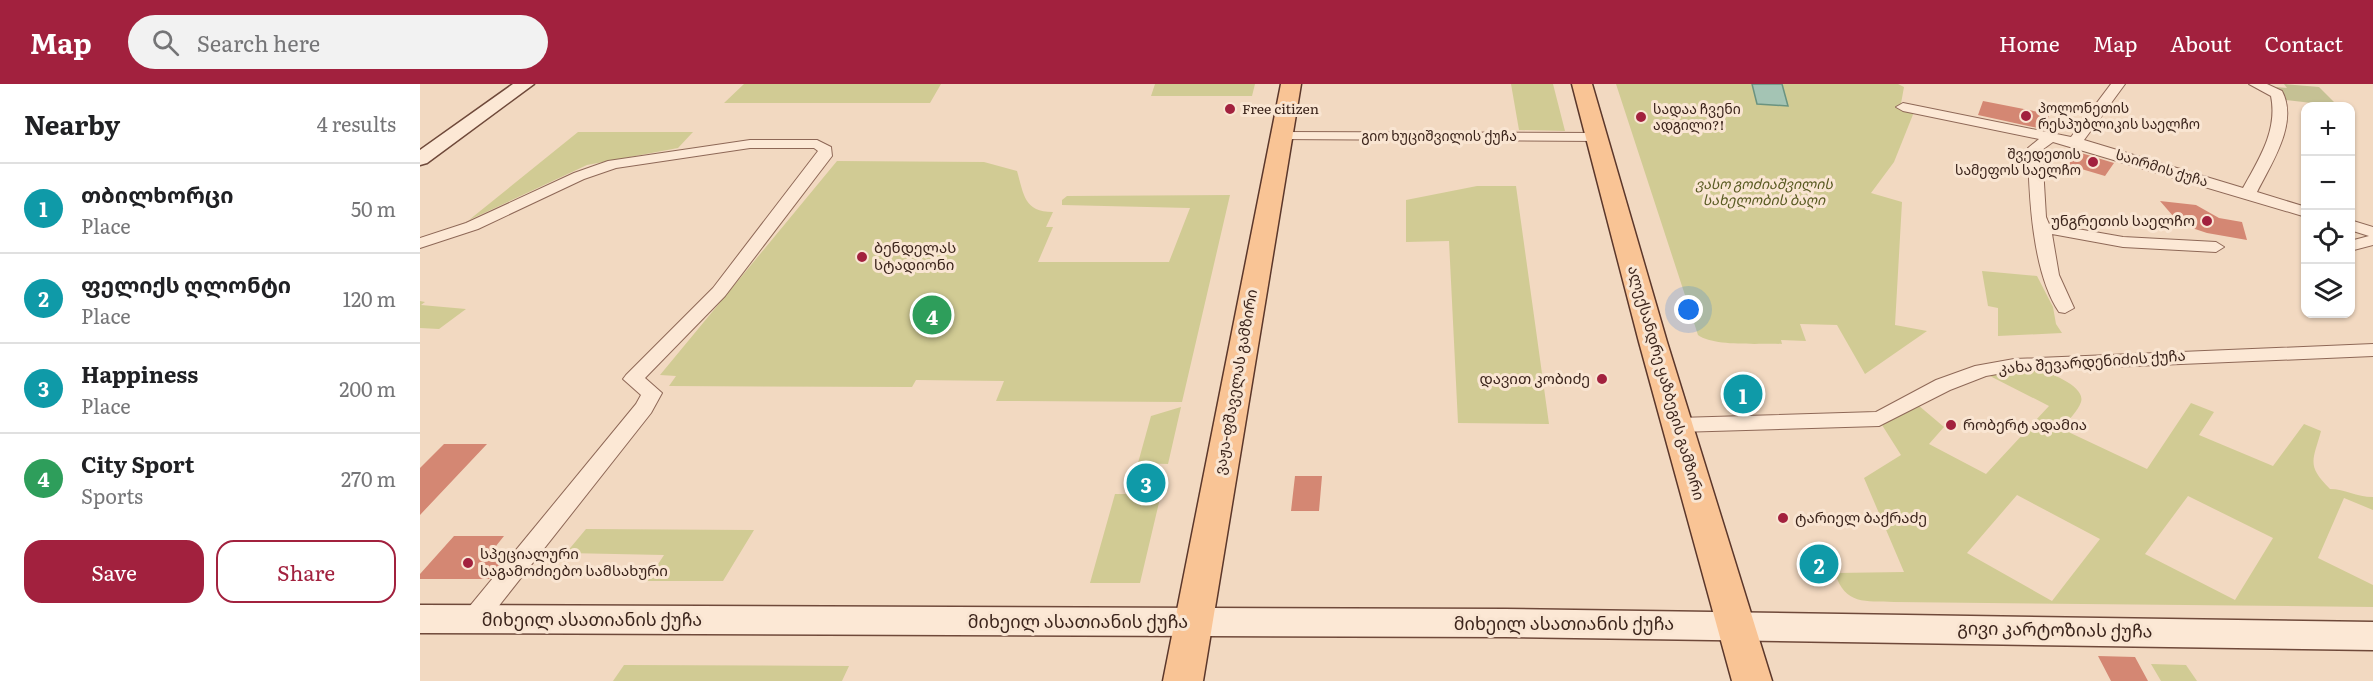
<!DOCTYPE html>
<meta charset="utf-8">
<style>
body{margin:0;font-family:Literata,"Noto Sans Georgian",serif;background:#f2f2f2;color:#202124}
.controls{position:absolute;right:18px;top:18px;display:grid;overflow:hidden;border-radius:12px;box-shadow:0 2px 4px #0004}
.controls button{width:54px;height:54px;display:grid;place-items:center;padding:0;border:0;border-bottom:2px solid #e0e0e0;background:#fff;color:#202124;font:30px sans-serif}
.you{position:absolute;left:1269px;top:226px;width:21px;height:21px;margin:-15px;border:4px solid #fff;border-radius:50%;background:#1a73e8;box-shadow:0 0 0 9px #1a73e833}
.badge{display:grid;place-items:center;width:39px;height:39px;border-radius:50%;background:#a2213e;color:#fff;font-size:20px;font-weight:700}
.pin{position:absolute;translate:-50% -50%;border:3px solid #fff;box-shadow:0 2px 6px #0006}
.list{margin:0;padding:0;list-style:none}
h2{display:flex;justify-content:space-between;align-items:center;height:78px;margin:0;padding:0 24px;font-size:26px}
h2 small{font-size:20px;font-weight:400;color:#757577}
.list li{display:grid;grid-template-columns:39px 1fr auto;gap:18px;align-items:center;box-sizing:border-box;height:90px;padding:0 24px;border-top:2px solid #e0e0e0}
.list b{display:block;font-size:22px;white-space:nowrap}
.list p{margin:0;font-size:20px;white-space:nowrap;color:#757577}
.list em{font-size:20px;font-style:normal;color:#757577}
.actions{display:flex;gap:12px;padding:18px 24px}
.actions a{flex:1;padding:14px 0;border:2px solid #a2213e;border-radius:18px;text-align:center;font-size:21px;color:#a2213e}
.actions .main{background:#a2213e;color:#fff}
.icon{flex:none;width:33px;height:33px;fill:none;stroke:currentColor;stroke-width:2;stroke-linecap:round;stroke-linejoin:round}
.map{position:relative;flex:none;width:1953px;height:597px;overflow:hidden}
header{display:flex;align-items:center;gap:36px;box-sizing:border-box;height:84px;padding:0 30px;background:#a2213e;color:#fff}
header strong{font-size:28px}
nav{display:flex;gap:33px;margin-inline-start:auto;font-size:21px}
.search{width:420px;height:54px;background:#f2f2f2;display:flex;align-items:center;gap:15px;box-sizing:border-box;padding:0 21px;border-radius:33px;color:#757577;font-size:22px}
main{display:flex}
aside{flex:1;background:#fff}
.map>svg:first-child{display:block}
.green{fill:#d1cb94;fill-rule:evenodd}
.cemetery{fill:#c5c194}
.water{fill:#a4c4b4;stroke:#6a9380;stroke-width:1.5}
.building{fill:#d48773}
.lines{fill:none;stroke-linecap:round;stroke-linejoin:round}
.street-casing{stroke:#8e6857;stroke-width:2}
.secondary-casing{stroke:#6f493a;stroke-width:3}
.primary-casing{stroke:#5b372b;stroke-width:3}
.street{fill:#fce8d5;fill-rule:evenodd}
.secondary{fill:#fce8d5;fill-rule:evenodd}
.primary{fill:#f9c495;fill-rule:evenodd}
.poi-dot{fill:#a2213e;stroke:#f9e5d2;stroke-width:2}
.labels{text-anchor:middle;stroke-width:6;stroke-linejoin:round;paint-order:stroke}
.far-poi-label{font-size:14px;fill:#3c251c;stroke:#f9e5d2;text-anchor:start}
.far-street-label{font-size:14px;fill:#3c251c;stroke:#f9e5d2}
.far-park-label{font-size:14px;font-style:italic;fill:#585a21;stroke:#f9e5d2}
.poi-label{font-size:15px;fill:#3c251c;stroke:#f9e5d2;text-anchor:start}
.street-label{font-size:15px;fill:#3c251c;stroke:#f9e5d2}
.near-street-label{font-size:18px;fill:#3c251c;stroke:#f9e5d2}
</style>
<header>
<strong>Map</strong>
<div class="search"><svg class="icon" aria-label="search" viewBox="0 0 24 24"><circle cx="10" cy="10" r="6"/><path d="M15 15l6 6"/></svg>Search here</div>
<nav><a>Home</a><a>Map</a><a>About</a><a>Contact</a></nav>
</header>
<main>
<aside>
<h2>Nearby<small>4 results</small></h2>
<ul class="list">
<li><span class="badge" style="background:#0f9aa8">1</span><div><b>თბილხორცი</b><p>Place</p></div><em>50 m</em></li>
<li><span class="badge" style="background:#0f9aa8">2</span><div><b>ფელიქს ღლონტი</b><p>Place</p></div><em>120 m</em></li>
<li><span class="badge" style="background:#0f9aa8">3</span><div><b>Happiness</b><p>Place</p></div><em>200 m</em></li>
<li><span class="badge" style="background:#2e9e5b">4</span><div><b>City Sport</b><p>Sports</p></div><em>270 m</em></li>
</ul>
<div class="actions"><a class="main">Save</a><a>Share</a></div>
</aside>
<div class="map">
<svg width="1953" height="597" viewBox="0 0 1953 597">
<rect width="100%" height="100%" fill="#f2d9c1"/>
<path class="green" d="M 324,0 L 521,0 L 510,19 L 304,19 Z
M 735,0 L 835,0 L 832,12 L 731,12 Z
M 1091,0 L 1133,0 L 1145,47 L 1099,46 Z
M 1196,0 L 1478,0 L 1484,3 L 1480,25 L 1494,28 L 1474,78 L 1451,109 L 1482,118 L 1475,241 L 1507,247 L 1445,290 L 1417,241 L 1380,240 L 1386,257 L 1361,256 L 1362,260 C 1341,259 1294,263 1278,251 Z
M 158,48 L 273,48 L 258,64 L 167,81 L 49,136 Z
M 417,77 L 564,78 L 597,87 C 604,111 604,128 633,128 L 626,143 L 633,143 L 618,178 L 749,178 L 770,124 L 642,121 L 642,116 L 647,112 L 810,111 L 762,318 L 576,317 L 584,297 L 496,296 L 492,303 L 249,302 L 256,292 L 240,291 Z
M 1057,102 L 1096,102 L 1129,340 L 1038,339 L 1029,157 L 986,158 L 986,116 Z
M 1562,187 L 1617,192 L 1633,223 L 1636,240 L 1642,249 L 1578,252 L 1578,224 L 1568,222 Z
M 0,217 L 5,218 L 1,221 L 46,225 L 19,245 L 0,244 Z
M 1619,285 C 1629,289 1666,302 1661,318 C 1658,327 1647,337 1642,345 L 1727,385 L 1771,319 L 1794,328 L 1779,351 L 1853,382 L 1884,340 L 1901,347 C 1893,377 1886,381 1910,405 C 1925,405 1936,413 1953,413 L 1953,426 L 1924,414 L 1898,474 L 1953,501 L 1953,523 L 1474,518 C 1445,517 1425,521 1415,489 L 1484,488 L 1444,394 L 1481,371 L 1462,341 L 1498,321 L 1524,343 L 1509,360 L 1566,390 L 1629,322 L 1566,290 ZM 1597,411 L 1680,455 L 1632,517 L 1547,469 ZM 1768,412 L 1853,454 L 1815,516 L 1725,470 Z
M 761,323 L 748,380 L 718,379 L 731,332 Z
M 695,410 L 741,410 L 720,499 L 670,499 Z
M 166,445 L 332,446 L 334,446 L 303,497 L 227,497 L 244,471 L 146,469 Z
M 1731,580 L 1766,581 L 1777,597 L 1741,597 Z
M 204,581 L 429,582 L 422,597 L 193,597 Z"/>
<path class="cemetery" d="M 1864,0 L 1899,3 L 1918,22 L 1866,16 L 1856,3 L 1867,4 Z"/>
<path class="water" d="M 1332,0 L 1362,0 L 1368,22 L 1337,20 Z"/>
<path class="building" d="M 1563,17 L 1629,30 L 1627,46 L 1558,31 Z
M 1661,69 L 1694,79 L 1685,92 L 1648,81 L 1652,76 L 1650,72 Z
M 1740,117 L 1776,121 L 1799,134 L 1822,138 L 1827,156 L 1787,149 L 1760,140 Z
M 24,360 L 67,360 L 0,431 L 0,384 Z
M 875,392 L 902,392 L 899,427 L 871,427 Z
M 34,452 L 84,452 L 72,467 L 92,467 L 69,495 L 0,495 L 0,490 Z
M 1678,572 L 1715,573 L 1728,597 L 1691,597 Z"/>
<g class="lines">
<defs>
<path id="street" d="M 1691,0 L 1705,0 L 1664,56 L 1823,104 C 1839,75 1858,46 1851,12 L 1829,0 L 1847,0 L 1862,7 C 1879,39 1851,80 1837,108 L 1886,123 L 1886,133 L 1633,58 L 1622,66 L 1626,133 L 1629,140 L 1703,153 L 1796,158 L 1804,163 L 1796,168 L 1703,163 L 1632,150 L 1639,191 L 1654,224 L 1645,229 L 1639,228 C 1612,188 1609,111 1608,64 L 1619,55 L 1483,27 L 1476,23 L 1483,19 L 1651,53 Z
M 862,48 L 1177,49 L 1184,53 L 1177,57 L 857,55 L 857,49 Z
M 330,56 L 397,56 L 411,63 L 412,72 L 305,212 L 225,294 L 242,309 L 231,329 L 63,542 L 54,545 L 45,542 L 42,535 L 45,528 L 216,320 L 221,311 L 203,295 L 206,291 L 293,204 L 398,67 L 394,64 L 330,64 L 196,84 L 164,95 L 58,145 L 0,164 L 0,154 L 46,139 L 154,89 L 188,77 Z
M 1930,136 L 1953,143 L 1953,161 L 1930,167 L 1930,157 L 1949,152 L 1930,146 Z
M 1953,260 L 1953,272 L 1594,287 L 1566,292 L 1530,306 L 1459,342 L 1258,348 L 1251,346 L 1248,341 L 1251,336 L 1258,334 L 1456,328 L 1516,296 L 1555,282 L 1594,275 Z"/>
<path id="secondary" d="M 93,0 L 114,0 L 7,79 L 0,81 L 0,66 Z
M 0,521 L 1085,525 L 1953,538 L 1953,566 L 1085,553 L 0,549 Z"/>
<path id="primary" d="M 861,0 L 881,0 L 783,597 L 743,597 Z
M 1152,0 L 1172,0 L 1247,258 L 1352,597 L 1312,597 L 1219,258 Z"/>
</defs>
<use href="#street" class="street-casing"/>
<use href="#secondary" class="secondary-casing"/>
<use href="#primary" class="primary-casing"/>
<use href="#street" class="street"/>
<use href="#secondary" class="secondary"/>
<use href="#primary" class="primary"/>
</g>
<g class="poi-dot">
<circle cx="810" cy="25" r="6"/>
<circle cx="1606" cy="32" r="6"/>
<circle cx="1221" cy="33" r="6"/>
<circle cx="1673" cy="78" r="6"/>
<circle cx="1787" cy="137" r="6"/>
<circle cx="442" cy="173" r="6"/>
<circle cx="1182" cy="295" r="6"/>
<circle cx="1531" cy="341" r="6"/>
<circle cx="1363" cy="434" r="6"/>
<circle cx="48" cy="479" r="6"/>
</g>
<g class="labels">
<g class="far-poi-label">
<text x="1618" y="29">პოლონეთის<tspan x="1618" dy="16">რესპუბლიკის საელჩო</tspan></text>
<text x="822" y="30">Free citizen</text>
<text x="1233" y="30">სადაა ჩვენი<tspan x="1233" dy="16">ადგილი?!</tspan></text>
<text x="1661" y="75" text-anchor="end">შვედეთის<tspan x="1661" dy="16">სამეფოს საელჩო</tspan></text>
</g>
<g class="far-street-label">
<text x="1019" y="57">გიო ხუციშვილის ქუჩა</text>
<text transform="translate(1742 84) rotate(17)" y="5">საირმის ქუჩა</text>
</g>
<g class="far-park-label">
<text x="1344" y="105">ვასო გოძიაშვილის<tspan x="1344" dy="16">სახელობის ბაღი</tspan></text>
</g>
<g class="poi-label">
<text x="1775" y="142" text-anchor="end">უნგრეთის საელჩო</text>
<text x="454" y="169">ბენდელას<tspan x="454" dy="17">სტადიონი</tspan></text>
<text x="1170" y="300" text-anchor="end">დავით კობიძე</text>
<text x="1543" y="346">რობერტ ადამია</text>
<text x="1375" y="439">ტარიელ ბაქრაძე</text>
<text x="60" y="475">სპეციალური<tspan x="60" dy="17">საგამოძიებო სამსახური</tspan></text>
</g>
<g class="street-label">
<text transform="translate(1672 278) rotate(-4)" y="5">კახა შევარდენიძის ქუჩა</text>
<text transform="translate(816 298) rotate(-80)" y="5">ვაჟა-ფშაველას გამზირი</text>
<text transform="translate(1246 299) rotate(74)" y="5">ალექსანდრე ყაზბეგის გამზირი</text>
</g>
<g class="near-street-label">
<text x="172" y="542">მიხეილ ასათიანის ქუჩა</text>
<text x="658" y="544">მიხეილ ასათიანის ქუჩა</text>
<text x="1144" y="546">მიხეილ ასათიანის ქუჩა</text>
<text transform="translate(1635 546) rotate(1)" y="6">გივი კარტოზიას ქუჩა</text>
</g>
</g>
</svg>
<div class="controls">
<button>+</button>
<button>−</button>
<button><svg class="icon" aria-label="locate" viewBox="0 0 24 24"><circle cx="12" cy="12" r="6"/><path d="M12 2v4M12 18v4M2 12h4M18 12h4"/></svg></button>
<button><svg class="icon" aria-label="layers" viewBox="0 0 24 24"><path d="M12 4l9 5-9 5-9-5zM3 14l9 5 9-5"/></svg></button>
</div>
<div class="you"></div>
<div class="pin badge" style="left:1323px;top:310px;background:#0f9aa8">1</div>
<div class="pin badge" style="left:1399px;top:480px;background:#0f9aa8">2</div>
<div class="pin badge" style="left:726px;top:399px;background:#0f9aa8">3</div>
<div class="pin badge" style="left:512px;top:231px;background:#2e9e5b">4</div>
</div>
</main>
